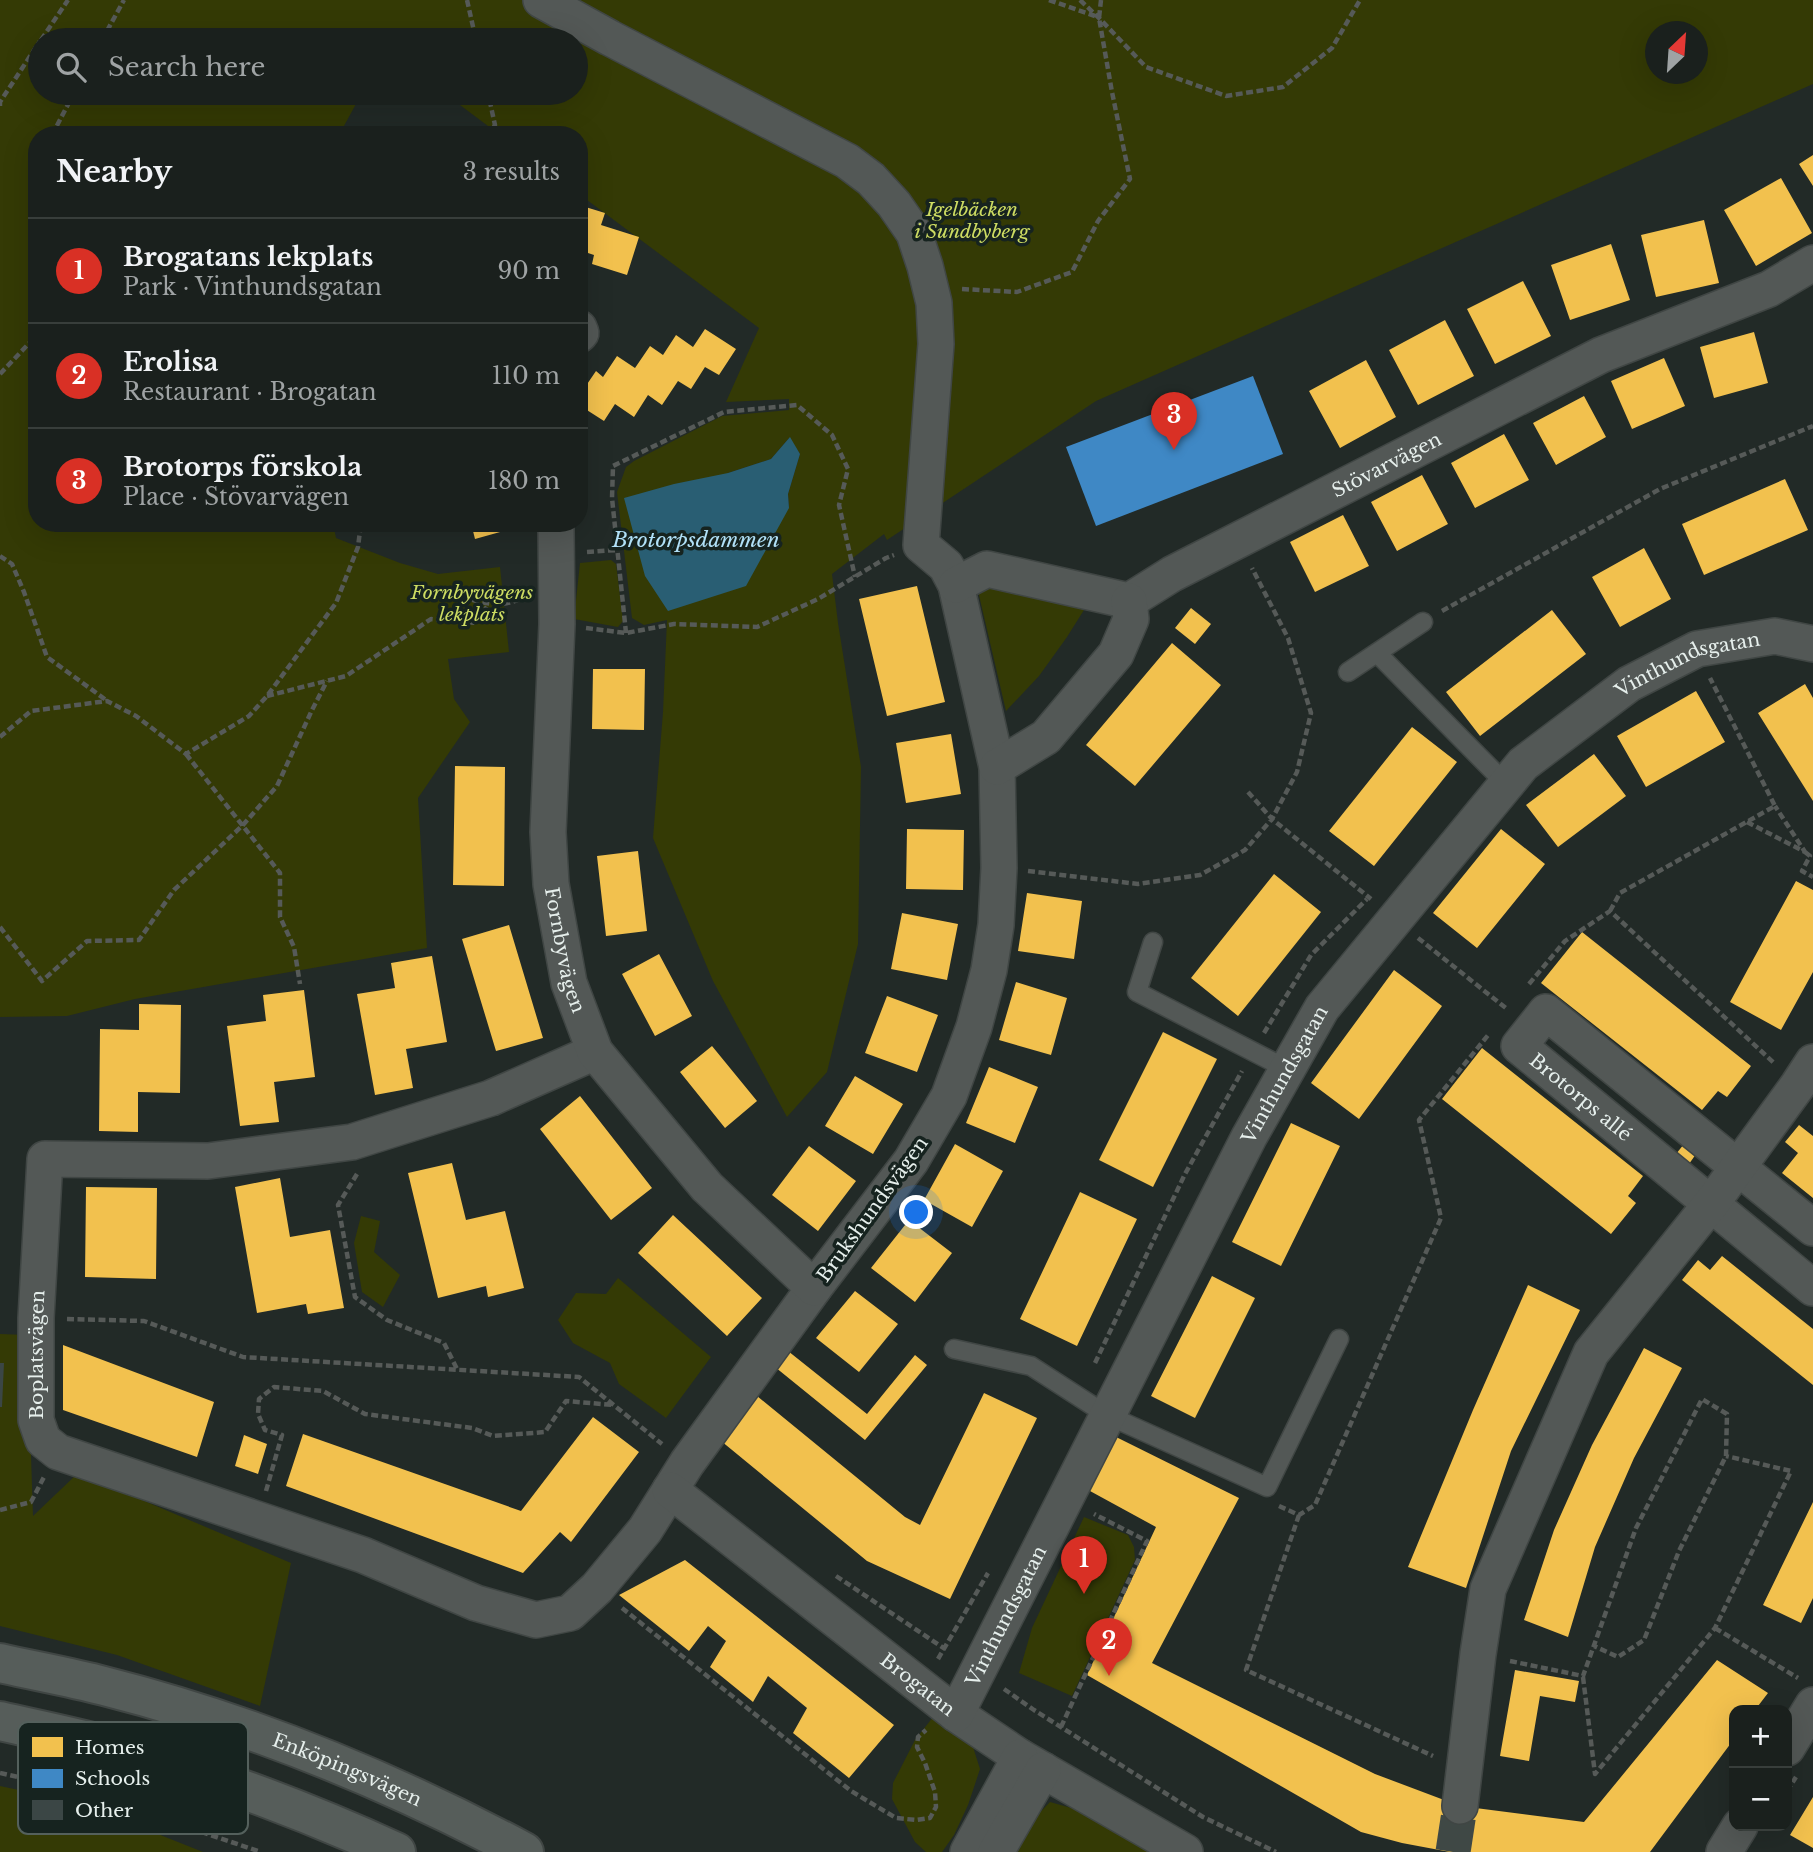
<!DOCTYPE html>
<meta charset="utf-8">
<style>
body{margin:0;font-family:"Libre Baskerville",serif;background:#272d2a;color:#f1f3f6}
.controls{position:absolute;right:21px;bottom:21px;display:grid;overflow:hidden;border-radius:14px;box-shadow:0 7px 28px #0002}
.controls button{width:63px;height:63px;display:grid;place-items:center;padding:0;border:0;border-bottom:2px solid #383e3b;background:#1a201d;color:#f1f3f6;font:35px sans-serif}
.compass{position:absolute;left:1645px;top:21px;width:63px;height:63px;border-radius:50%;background:#1a201d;box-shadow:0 7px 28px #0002;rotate:25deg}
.you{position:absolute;left:917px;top:1213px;width:24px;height:24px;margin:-18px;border:5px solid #fff;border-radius:50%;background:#1a73e8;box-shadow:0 0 0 10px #1a73e833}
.badge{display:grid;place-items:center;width:46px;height:46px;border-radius:50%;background:#d93025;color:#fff;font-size:23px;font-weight:700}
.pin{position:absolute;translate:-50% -58px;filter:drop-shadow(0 2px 4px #0008)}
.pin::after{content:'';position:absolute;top:37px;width:24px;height:21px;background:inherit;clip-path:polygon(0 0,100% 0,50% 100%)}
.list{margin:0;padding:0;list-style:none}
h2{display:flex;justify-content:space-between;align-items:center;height:91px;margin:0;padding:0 28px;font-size:30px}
h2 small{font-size:23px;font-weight:400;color:#9fa3a4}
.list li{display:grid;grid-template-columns:46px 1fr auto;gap:21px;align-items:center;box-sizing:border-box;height:105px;padding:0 28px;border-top:2px solid #383e3b}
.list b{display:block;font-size:26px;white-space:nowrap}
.list p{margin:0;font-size:23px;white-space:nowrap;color:#9fa3a4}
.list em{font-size:23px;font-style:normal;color:#9fa3a4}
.icon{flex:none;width:38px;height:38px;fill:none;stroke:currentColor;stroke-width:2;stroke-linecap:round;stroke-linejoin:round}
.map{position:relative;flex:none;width:1813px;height:1852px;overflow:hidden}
.search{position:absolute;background:#1a201d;box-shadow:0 7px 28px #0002;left:28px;top:28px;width:560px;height:77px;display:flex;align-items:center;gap:18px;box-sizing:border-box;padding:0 24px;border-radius:38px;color:#9fa3a4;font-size:26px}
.panel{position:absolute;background:#1a201d;box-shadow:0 7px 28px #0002;left:28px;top:126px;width:560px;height:406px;border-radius:28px}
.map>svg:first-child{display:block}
.green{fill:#343a05;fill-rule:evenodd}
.water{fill:#295e73}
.homes{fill:#f2c14e}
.schools{fill:#3f88c5}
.building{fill:#3b4645}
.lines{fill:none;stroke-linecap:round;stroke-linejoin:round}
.minor-tunnel{stroke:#3f4845;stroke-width:35;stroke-dasharray:35 18;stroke-linecap:butt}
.service-casing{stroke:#404644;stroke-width:21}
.minor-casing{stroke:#404644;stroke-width:38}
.secondary-casing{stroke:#404644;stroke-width:42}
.path{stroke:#565a58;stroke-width:4.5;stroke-dasharray:7 3.5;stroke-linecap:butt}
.service{stroke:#535856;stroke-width:18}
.minor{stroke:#535856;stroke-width:35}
.secondary{stroke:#565d5a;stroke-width:38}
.labels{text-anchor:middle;stroke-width:7;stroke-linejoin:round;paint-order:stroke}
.park-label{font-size:19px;font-style:italic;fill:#cddc62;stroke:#16231f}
.street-label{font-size:19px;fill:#e6efec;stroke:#16231f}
.water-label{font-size:21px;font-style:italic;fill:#b1e1f8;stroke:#16231f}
.key{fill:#16231f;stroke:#54605c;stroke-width:2}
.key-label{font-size:19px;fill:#e6efec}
</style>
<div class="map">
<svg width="1813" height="1852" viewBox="0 0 1813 1852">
<rect width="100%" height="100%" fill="#222a27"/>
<path class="green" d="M 0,0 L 1813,0 L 1813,84 L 1096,401 L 887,540 L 884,534 L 832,574 L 838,623 L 861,767 L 858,944 L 827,1072 L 787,1117 L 713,981 L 653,838 L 663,712 L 667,620 L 644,625 L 632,618 L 617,492 L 626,467 L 634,461 L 722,416 L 789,410 L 789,399 L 726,402 L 759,328 L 579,194 L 579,135 L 500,135 L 444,93 L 576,93 L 576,40 L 40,40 L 40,93 L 362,93 L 339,135 L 37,135 L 37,523 L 333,523 L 336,538 L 400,563 L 438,574 L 500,567 L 509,652 L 448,659 L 454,699 L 470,722 L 418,798 L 427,948 L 135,999 L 67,1016 L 0,1017 ZM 1656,32 L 1698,32 L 1698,74 L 1656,74 ZM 789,438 L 800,454 L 788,494 L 789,508 L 728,473 L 771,459 Z
M 611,560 L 616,564 L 623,621 L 618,627 L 574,619 L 580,563 Z
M 986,586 L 1089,602 L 1067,637 L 1039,676 L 1006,711 L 978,591 Z
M 361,1216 L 380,1221 L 374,1252 L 400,1275 L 383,1307 L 362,1292 L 354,1243 Z
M 618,1278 L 711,1357 L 666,1418 L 619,1384 L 610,1363 L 573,1343 L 558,1320 L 576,1293 L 606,1294 Z
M 0,1334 L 27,1335 L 33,1516 L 78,1473 L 291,1563 L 260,1706 L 117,1655 L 0,1626 Z
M 1084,1517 L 1128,1535 L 1134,1547 L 1135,1560 L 1072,1696 L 1019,1673 L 1032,1628 Z
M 937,1712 L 973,1747 L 980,1769 L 968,1805 L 954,1835 L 942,1852 L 926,1852 L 915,1842 L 892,1799 L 893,1783 L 915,1740 Z
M 0,1786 L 80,1803 L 203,1852 L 0,1852 Z
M 1050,1802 L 1103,1817 L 1162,1852 L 1016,1852 L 1019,1834 Z"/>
<path class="water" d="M 790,437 L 800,454 L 788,494 L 789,508 L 746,586 L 668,611 L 645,576 L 624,498 L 674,484 L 728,473 L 771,459 Z"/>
<path class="homes" d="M 1813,155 L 1813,186 L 1799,164 Z
M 1781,178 L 1812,233 L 1756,266 L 1724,210 Z
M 579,205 L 605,213 L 601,225 L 639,237 L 627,275 L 592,264 L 594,255 L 579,250 Z
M 1704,220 L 1719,283 L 1656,297 L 1641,235 Z
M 1611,244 L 1630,300 L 1570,320 L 1551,265 Z
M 1523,281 L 1551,336 L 1495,364 L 1467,309 Z
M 1445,320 L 1474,376 L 1418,405 L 1389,350 Z
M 705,329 L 736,349 L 719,375 L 705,367 L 691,389 L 678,381 L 662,405 L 648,395 L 634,417 L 615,404 L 604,421 L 579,405 L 579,396 L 596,371 L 603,377 L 617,356 L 635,368 L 650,346 L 663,355 L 676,335 L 693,347 Z
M 1754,332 L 1768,383 L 1714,398 L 1700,347 Z
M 1664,358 L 1685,406 L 1632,429 L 1611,381 Z
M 1366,360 L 1396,417 L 1340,448 L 1309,391 Z
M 1584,396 L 1606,437 L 1556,465 L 1533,423 Z
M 1504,434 L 1529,480 L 1475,508 L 1451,463 Z
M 1422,475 L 1448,524 L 1397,551 L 1371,502 Z
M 1785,479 L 1808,530 L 1704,575 L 1682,524 Z
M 1343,515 L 1369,566 L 1315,592 L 1290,542 Z
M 471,523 L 529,523 L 529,524 L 475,539 Z
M 1644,548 L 1671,599 L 1620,627 L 1592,577 Z
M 917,586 L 945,702 L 887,716 L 859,599 Z
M 1191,608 L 1211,624 L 1195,644 L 1175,628 Z
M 1552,610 L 1586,654 L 1480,736 L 1446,692 Z
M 1172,643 L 1221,685 L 1135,786 L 1086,745 Z
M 593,669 L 645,669 L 644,730 L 592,729 Z
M 1805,684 L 1813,698 L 1813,801 L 1758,713 Z
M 1696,691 L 1725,742 L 1646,787 L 1617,736 Z
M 1412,727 L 1457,762 L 1374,866 L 1329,831 Z
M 951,734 L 961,794 L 906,803 L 896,743 Z
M 1594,754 L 1626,796 L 1558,847 L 1526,805 Z
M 455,766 L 505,767 L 504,886 L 453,885 Z
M 907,829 L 964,830 L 963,890 L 906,889 Z
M 1501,829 L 1545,864 L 1477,948 L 1433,913 Z
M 638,851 L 647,931 L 606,936 L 597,856 Z
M 1274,874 L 1321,912 L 1238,1016 L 1191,978 Z
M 1796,881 L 1813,890 L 1813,972 L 1781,1030 L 1730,1002 Z
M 1027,893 L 1082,901 L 1074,959 L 1018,951 Z
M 902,913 L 958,924 L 947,980 L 891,969 Z
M 509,925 L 543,1038 L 496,1051 L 462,939 Z
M 1582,932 L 1751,1066 L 1727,1097 L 1718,1091 L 1702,1110 L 1541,983 Z
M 659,954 L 692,1016 L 655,1036 L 622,974 Z
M 432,956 L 447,1042 L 406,1049 L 413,1088 L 375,1095 L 357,994 L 395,988 L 391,963 Z
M 1394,970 L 1442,1006 L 1359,1119 L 1311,1083 Z
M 1016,982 L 1067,998 L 1051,1055 L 999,1040 Z
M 304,990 L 315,1077 L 274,1082 L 279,1122 L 240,1126 L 227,1026 L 266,1021 L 263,995 Z
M 887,996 L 938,1015 L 917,1072 L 865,1053 Z
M 139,1004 L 181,1005 L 180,1093 L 138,1092 L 138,1132 L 99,1131 L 100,1029 L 139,1030 Z
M 1163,1032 L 1217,1059 L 1153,1187 L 1099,1160 Z
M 712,1046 L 757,1101 L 725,1128 L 680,1072 Z
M 1482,1048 L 1643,1176 L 1628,1196 L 1636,1203 L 1611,1234 L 1442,1099 Z
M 989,1067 L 1038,1087 L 1015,1143 L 966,1123 Z
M 855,1076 L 903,1104 L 873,1154 L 825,1126 Z
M 580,1096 L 652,1188 L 611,1220 L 540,1129 Z
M 1291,1123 L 1340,1146 L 1281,1266 L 1232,1242 Z
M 1799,1125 L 1813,1136 L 1813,1198 L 1782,1173 L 1798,1153 L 1785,1142 Z
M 955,1144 L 1003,1171 L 972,1227 L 924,1200 Z
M 1684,1144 L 1696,1154 L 1689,1164 L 1676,1154 Z
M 809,1146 L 856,1181 L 818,1231 L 772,1195 Z
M 452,1163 L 466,1220 L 505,1211 L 524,1288 L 488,1297 L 486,1286 L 438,1298 L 408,1173 Z
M 280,1178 L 290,1237 L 330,1230 L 344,1308 L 308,1314 L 306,1304 L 257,1313 L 235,1187 Z
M 86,1187 L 157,1188 L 156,1279 L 85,1277 Z
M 1080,1192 L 1137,1219 L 1077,1346 L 1020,1319 Z
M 673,1215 L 762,1298 L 727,1336 L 638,1253 Z
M 909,1220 L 952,1253 L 915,1302 L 871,1268 Z
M 1722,1256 L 1813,1329 L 1813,1385 L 1682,1280 L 1698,1260 L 1710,1270 Z
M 1212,1276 L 1255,1298 L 1195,1418 L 1151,1396 Z
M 1528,1285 L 1580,1310 L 1511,1451 L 1466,1588 L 1408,1567 L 1473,1410 Z
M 855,1291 L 898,1324 L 859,1372 L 816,1338 Z
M 63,1345 L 214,1402 L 197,1457 L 63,1410 Z
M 1644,1348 L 1682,1368 L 1634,1458 L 1595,1547 L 1568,1637 L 1524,1620 L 1554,1530 L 1592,1445 Z
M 788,1351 L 867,1414 L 915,1355 L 927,1365 L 865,1440 L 775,1367 Z
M 751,1391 L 905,1517 L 920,1525 L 984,1393 L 1037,1418 L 950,1599 L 867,1561 L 715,1436 Z
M 593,1417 L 639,1452 L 571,1542 L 560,1532 L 523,1573 L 286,1486 L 303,1434 L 521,1511 Z
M 1106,1432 L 1239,1498 L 1152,1663 L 1375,1774 L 1460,1806 L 1584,1822 L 1717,1660 L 1768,1693 L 1755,1710 L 1734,1710 L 1734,1739 L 1650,1852 L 1450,1852 L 1402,1843 L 1361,1832 L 1087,1675 L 1156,1527 L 1079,1485 Z
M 244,1435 L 267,1444 L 258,1474 L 235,1466 Z
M 1813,1502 L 1813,1598 L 1801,1623 L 1763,1605 Z
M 685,1560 L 894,1725 L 849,1778 L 793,1733 L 807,1708 L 768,1676 L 753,1702 L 710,1667 L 726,1641 L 708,1626 L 689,1651 L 619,1595 Z
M 1515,1670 L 1579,1681 L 1575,1702 L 1540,1696 L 1529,1761 L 1500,1756 Z
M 1813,1797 L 1813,1848 L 1790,1835 Z"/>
<path class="schools" d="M 1253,376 L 1283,454 L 1096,526 L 1066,447 Z"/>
<path class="building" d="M 0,1363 L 4,1363 L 2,1407 L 0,1407 Z"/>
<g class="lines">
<path class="minor-tunnel" d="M 1453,1852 L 1460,1806"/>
<defs>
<path id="service" d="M 1377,653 L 1506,784
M 1348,672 L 1423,622
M 1153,942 L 1137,992 L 1287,1069
M 954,1349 L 1031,1366 L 1107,1415 L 1267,1487 L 1339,1339"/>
<g id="minor">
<path id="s1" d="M 541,0 L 610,38 L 847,161 L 871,179 L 894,204 L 914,233 L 925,266 L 934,303 L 936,344 L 921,545 L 946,566 L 956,585 L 997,767 L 999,868 L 996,925 L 989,970 L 974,1027 L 949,1096 L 911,1161 L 814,1288 L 687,1463 L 645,1530 L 597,1588 L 570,1613 L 536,1620 L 476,1603 L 363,1555 L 58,1452 L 43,1440 L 36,1420 L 36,1318 L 45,1159 L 208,1161 L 352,1142 L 491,1098 L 595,1052"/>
<path d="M 579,328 L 581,333 L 579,335"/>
<path id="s2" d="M 554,523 L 556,529 L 557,624 L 548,832 L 551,884 L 569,983 L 595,1052 L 707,1187 L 814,1288"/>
<path id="s3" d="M 956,585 L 987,569 L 1129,601 L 1172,574 L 1601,355 L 1769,289 L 1813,263"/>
<path d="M 997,767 L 1046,737 L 1116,654 L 1131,619 L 1129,601"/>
<path id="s4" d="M 1813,1228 L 1546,1012 L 1519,1046 L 1813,1288"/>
<path id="s5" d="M 670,1490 L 956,1714 L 1020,1757 L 1185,1852"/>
<path id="s6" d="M 956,1714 L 1249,1137 L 1322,1008 L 1523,764 L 1629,684 L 1697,649 L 1775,636 L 1813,644"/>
<path d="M 1787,1748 L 1813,1705"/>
<path d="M 1460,1806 L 1478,1654 L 1488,1589 L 1591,1353 L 1714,1200 L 1798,1085 L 1813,1062"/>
<path d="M 968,1852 L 1020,1757"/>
<path d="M 996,1852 L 1043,1770"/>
<path d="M 1724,1852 L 1740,1826"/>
</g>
<g id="secondary">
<path id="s7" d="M 0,1663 C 35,1671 70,1677 104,1686 C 250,1723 391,1781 524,1852"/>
<path d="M 0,1721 C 35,1729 70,1736 104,1745 C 205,1773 302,1809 396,1852"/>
</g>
</defs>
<use href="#service" class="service-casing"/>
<use href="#minor" class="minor-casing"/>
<use href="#secondary" class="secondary-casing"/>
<path class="path" d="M 467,0 L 476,40
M 1049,0 L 1095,16
M 1080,0 L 1099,18 L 1146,67 L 1226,96 L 1283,87 L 1332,48 L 1360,0
M 41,40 L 68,0
M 102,40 L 124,0
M 0,106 L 0,102 L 40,41
M 52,135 L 74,93
M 487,135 L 495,125 L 488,93
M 962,289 L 1017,292 L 1072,272 L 1098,221 L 1130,179 L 1112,92 L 1099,18 L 1101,0
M 0,374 L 36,336 L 37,328
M 587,552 L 617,550
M 0,556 L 12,564 L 24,592 L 47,657 L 106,700
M 462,597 C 487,604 502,609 526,596
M 1442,611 L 1660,489 L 1813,426
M 586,628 L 626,633 L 674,624 L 757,627 L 818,599 L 886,558 L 894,555
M 626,633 L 612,498 L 613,466 L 724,412 L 797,405 L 832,435 L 848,469 L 839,505 L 855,577
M 267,696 L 346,676 L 431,619 L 476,623 L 488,605
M 0,737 L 31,711 L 107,701 L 136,716 L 186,754 L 249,716 L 267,696 L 336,603 L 358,547 L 361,523
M 186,754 L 280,873 L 280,917 L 294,947 L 300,984
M 1248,792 L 1272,819 L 1371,899
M 1747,822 L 1805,852 L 1775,806
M 1805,852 L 1810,856 L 1802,871 L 1813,877
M 1028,871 L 1138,884 L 1200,875 L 1245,850 L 1272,819 L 1297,772 L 1311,713 L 1288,638 L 1252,568
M 1610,911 L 1620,893 L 1775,806 L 1710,678
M 0,927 L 42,981 L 87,941 L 139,940 L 174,890 L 243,825 L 277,786 L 312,710 L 327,681
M 1418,938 L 1507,1009
M 1529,984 L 1565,941 L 1610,911 L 1774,1063
M 1264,1033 L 1311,955 L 1367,899
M 357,1174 L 338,1205 L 355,1297 L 387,1320 L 444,1343 L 457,1369
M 67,1319 L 144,1321 L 243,1357 L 579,1377 L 662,1444
M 1095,1363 L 1185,1174 L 1242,1071
M 266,1491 L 282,1435 L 265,1430 L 258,1414 L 259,1399 L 274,1387 L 323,1391 L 365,1414 L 472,1428 L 493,1436 L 545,1432 L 566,1401 L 613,1405
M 1279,1506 L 1299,1515 L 1315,1505 L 1441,1218 L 1419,1120 L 1489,1034
M 0,1510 L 31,1502 L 44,1477
M 1299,1515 L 1246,1670 L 1433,1756
M 836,1576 L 945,1649
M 622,1608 L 851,1791 L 896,1818 L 916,1820 L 930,1818 L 936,1807 L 935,1792 L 925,1763 L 917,1747 L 918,1737 L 926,1730
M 1715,1628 L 1798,1678
M 938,1659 L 988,1573
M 1510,1661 L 1583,1676 L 1636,1528 L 1702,1399 L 1727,1414 L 1726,1456 L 1679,1551 L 1644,1640 L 1618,1657 L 1594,1646
M 1583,1677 L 1595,1774 L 1715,1628 L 1791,1471 L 1726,1456
M 1004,1689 L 1034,1710 L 1203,1817 L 1276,1852
M 1061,1727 L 1147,1541 L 1094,1514
M 0,1773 L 76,1790 L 261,1852
M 1787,1791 L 1796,1777"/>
<use href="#service" class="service"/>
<use href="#minor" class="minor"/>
<use href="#secondary" class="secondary"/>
</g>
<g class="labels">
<g class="park-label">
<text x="972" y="216">Igelbäcken<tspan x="972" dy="22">i Sundbyberg</tspan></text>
<text x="472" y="599">Fornbyvägens<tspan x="472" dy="22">lekplats</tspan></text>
</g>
<g class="street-label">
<text dy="7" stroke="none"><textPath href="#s3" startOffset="472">Stövarvägen</textPath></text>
<text dy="7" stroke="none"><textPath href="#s6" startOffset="1307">Vinthundsgatan</textPath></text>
<text dy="7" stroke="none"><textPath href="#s2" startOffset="429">Fornbyvägen</textPath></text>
<text dy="7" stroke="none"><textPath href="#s6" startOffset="719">Vinthundsgatan</textPath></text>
<text dy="7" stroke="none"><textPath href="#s4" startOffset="467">Brotorps allé</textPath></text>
<text transform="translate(872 1209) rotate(-54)" y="7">Brukshundsvägen</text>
<text dy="7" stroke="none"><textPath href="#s1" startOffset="2627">Boplatsvägen</textPath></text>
<text dy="7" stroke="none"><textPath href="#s6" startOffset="110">Vinthundsgatan</textPath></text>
<text dy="7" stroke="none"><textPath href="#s5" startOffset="315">Brogatan</textPath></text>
<text dy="7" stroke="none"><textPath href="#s7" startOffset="364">Enköpingsvägen</textPath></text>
</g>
<g class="water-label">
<text x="696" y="547">Brotorpsdammen</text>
</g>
</g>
<rect x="18" y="1722" width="230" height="112" rx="10" class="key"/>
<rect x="32" y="1737" width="31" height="20" fill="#f2c14e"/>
<rect x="32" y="1769" width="31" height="19" fill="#3f88c5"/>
<rect x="32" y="1800" width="31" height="20" fill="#3b4645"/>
<g class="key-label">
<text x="75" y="1754">Homes</text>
<text x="75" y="1785">Schools</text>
<text x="75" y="1817">Other</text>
</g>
</svg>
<div class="controls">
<button>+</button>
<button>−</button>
</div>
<svg class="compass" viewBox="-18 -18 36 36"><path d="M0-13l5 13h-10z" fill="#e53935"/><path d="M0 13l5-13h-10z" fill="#9fa3a4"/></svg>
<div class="you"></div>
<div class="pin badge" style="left:1084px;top:1594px">1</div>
<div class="pin badge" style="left:1109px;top:1676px">2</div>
<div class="pin badge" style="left:1174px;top:450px">3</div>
<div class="search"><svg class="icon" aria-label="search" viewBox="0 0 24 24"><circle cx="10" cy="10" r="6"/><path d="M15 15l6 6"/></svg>Search here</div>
<section class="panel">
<h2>Nearby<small>3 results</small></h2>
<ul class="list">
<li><span class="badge">1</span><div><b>Brogatans lekplats</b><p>Park · Vinthundsgatan</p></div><em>90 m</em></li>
<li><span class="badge">2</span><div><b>Erolisa</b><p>Restaurant · Brogatan</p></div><em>110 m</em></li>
<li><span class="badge">3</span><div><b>Brotorps förskola</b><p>Place · Stövarvägen</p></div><em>180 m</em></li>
</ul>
</section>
</div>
